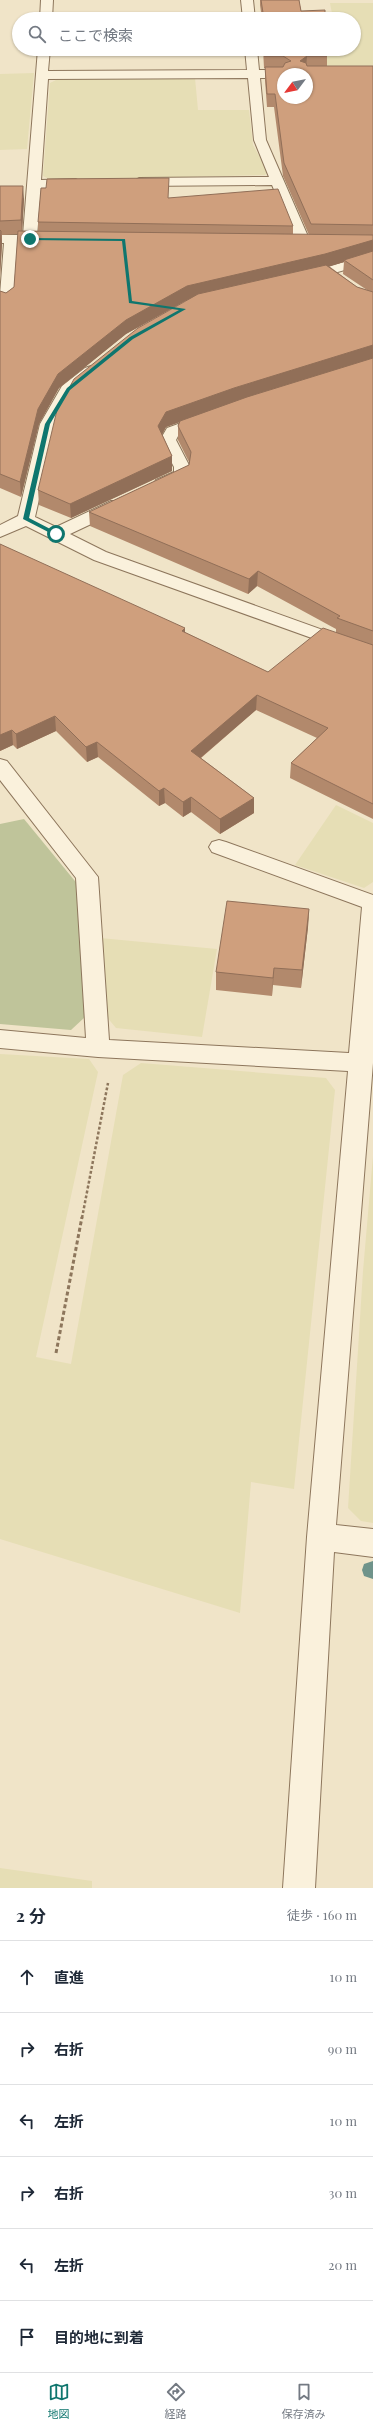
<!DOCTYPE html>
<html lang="ja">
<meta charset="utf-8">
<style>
body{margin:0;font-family:"Playfair Display","Noto Sans JP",serif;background:#f2f2f3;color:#1f2937}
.compass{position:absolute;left:277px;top:68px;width:36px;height:36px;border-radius:50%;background:#fff;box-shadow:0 1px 3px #0004;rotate:238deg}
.stop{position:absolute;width:12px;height:12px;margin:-9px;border:3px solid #0f766e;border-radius:50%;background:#fff}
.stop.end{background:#0f766e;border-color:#fff;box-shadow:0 1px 4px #0008}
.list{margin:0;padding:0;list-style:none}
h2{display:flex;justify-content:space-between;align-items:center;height:52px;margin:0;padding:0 16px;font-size:17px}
h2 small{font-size:13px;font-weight:400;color:#747a83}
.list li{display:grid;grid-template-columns:26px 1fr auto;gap:12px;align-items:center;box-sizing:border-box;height:72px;padding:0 16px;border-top:1px solid #e0e1e3}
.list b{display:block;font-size:15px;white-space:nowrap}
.list em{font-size:13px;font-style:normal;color:#747a83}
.icon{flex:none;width:22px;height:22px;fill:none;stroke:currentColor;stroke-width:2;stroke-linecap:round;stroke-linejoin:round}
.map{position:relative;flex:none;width:373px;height:1888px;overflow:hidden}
.search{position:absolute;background:#fff;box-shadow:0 1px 3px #0004;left:12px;right:12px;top:12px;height:44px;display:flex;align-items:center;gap:10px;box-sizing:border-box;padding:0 14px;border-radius:22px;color:#747a83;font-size:15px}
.sheet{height:484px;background:#fff}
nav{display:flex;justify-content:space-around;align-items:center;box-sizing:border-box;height:56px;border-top:1px solid #e0e1e3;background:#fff;font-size:11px;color:#747a83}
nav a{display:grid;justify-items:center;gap:2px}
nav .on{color:#0f766e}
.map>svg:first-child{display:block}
.farmland{fill:#e6deb5}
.cemetery{fill:#bfc49a}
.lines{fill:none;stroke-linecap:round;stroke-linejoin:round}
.stream{fill:#6f938a;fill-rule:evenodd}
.minor-casing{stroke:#8d765c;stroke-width:2}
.path-far1{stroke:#8d765c;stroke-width:2.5;stroke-dasharray:3 2;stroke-linecap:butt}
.path{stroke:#8d765c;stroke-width:3;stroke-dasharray:4 2.5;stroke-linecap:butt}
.minor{fill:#faf1dc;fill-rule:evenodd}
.wall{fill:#b2896c;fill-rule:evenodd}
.shaded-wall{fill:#916f58}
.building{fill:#cf9f7d;stroke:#916f58;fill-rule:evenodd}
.route{fill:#0f766e}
</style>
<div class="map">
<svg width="373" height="1888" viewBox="0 0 373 1888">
<rect width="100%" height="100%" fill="#f0e4c8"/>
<path class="farmland" d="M 330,3 L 373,3 L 373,70 L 302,70 L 299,49 L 354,49 L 354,19 L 333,19 Z
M 34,73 L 27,149 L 0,150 L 0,74 Z
M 195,78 L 198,110 L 249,110 L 253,145 L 268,172 L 265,175 L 51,180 L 43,176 L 50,83 L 58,79 Z
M 336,805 L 373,823 L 373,882 L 364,888 L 295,865 Z
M 100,938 L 217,949 L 202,1037 L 116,1028 L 106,1016 Z
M 0,1054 L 89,1059 L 98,1072 L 36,1357 L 71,1364 L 123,1075 L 141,1063 L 326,1078 L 335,1090 L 294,1489 L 251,1482 L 240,1613 L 0,1539 Z
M 373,1156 L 373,1523 L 361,1521 L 348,1508 L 363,1271 Z
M 0,1868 L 92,1881 L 92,1888 L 0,1888 Z"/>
<path class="cemetery" d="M 24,819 L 79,886 L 85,1017 L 71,1030 L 0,1024 L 0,824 Z"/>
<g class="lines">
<path class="stream" d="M 373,1561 L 373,1579 L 364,1576 L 362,1570 L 364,1564 Z"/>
<defs>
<path id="minor" d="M 41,0 L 53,0 L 52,19 L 40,19 Z
M 241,0 L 253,0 L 255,19 L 243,19 Z
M 38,49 L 50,49 L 48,71 L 247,70 L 245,49 L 257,49 L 259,70 L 283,70 L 289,74 L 283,74 L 283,78 L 260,78 L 266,140 L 310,241 L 308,244 L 303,245 L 296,241 L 272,185 L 139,186 L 132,182 L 139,178 L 269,177 L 254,140 L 248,78 L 48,79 L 41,180 L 76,179 L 83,183 L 76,187 L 41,188 L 37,236 L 52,237 L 54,240 L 47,244 L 18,244 L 14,301 L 7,305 L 2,304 L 0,295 L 4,243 L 0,243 L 0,235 L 23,235 Z
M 373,254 L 373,262 L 306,281 L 299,277 L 301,274 Z
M 91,366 L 99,371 L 74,392 L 56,424 L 35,517 L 56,527 L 111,501 L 123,501 L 126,505 L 123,509 L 70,534 L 106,552 L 373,648 L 373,660 L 94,560 L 26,526 L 0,537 L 0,525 L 18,516 L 40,424 L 62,386 L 85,368 Z
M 206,414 L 212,416 L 214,419 L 212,422 L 179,434 L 176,440 L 190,467 L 190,474 L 188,478 L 168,488 L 156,488 L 154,484 L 156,480 L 174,472 L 174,467 L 160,440 L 167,428 Z
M 0,759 L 7,761 L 98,877 L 109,1040 L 349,1053 L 362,907 L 212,852 L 209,847 L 212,842 L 219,840 L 226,842 L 373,895 L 373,1063 L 336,1525 L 373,1529 L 373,1557 L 334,1552 L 315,1888 L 283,1888 L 307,1537 L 348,1071 L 98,1057 L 0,1048 L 0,1030 L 86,1038 L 76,878 L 0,780 Z"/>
</defs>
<use href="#minor" class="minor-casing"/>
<path class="path-far1" d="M 82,1218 L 108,1083"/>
<path class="path" d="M 56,1353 L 82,1217"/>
<use href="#minor" class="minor"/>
</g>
<path class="wall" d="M 260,0 L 299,0 L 301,11 L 325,19 L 262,19 L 260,5 Z
M 263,49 L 327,49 L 327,66 L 373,66 L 373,819 L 290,778 L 291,763 L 317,738 L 256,710 L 201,758 L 254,798 L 254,813 L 220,834 L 191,812 L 183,817 L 165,803 L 159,806 L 98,757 L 87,762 L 56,731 L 17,749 L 13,745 L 0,751 L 0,544 L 268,672 L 336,633 L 336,629 L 257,586 L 248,594 L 90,526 L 89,512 L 189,465 L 189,462 L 178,440 L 178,426 L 179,422 L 166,427 L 162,434 L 172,456 L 172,471 L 71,518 L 39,505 L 38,490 L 190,299 L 187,300 L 126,334 L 59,388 L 39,424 L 21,497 L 0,488 L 0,291 L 6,293 L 14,287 L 18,234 L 2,235 L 2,244 L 0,276 L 0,186 L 24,199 L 22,231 L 38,231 L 38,222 L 169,198 L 293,226 L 293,234 L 309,235 L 283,176 L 274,107 L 267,107 L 265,80 L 265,68 L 264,68 ZM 344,262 L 343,274 L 367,290 L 357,287 L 329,266 Z
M 309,909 L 308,927 L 301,988 L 273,985 L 272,996 L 216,990 L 216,972 Z"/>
<path class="shaded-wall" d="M 307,56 L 306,69 L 300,61 Z
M 23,186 L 24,199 L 22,234 L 21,220 Z
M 1,231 L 2,244 L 0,276 L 0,248 Z
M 373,240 L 373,253 L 344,260 L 344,262 L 325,268 L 187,300 L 126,334 L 59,388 L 39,424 L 21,497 L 20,482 L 38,409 L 58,374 L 126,320 L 187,286 Z
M 373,345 L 373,359 L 234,403 L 166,427 L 159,441 L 158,426 L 166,412 L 234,388 Z
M 172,456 L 172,471 L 71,518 L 70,504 Z
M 258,571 L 257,586 L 248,594 L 249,579 Z
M 185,628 L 185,643 L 182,631 Z
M 257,695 L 256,710 L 191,766 L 191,751 Z
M 55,716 L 56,731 L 17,749 L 16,734 Z
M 12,730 L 13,745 L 0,751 L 0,735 Z
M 97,742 L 98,757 L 87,762 L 86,747 Z
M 164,788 L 165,803 L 159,806 L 159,791 Z
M 191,797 L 191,812 L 183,817 L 183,802 Z
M 254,798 L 254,813 L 220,834 L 220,819 Z
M 309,909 L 308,927 L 301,988 L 302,970 Z
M 274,968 L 273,985 L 272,996 L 273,978 Z"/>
<path class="building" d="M 261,0 L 299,0 L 301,11 L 325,10 L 325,19 L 264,19 Z
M 264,49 L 327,49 L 327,56 L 307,56 L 300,61 L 306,63 L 307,66 L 373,66 L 373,225 L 311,224 L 284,163 L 275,94 L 267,94 L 265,67 L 283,67 L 285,63 L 291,61 L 283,56 L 264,56 ZM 283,74 L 307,74 L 307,98 L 283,98 Z
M 169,178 L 168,198 L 278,189 L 293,226 L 38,222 L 41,188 L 46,188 L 47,179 Z
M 0,186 L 23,186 L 21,220 L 0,221 Z
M 0,230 L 1,231 L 0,248 Z
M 18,231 L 373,235 L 373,240 L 325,254 L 187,286 L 126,320 L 58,374 L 38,409 L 20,482 L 0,474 L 0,291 L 6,293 L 14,287 Z
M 373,251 L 373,280 L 344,260 Z
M 326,265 L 357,287 L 373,292 L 373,345 L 234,388 L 166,412 L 158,426 L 172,456 L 70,504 L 38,490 L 57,410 L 74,379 L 138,328 L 198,294 Z
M 373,358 L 373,631 L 337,618 L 340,616 L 258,571 L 249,579 L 89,512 L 189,465 L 191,452 L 178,426 L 180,421 L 247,397 Z
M 0,544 L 185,628 L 182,631 L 268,672 L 323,628 L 373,645 L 373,804 L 291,763 L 328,728 L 257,695 L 191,751 L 254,798 L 220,819 L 191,797 L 183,802 L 164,788 L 159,791 L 97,742 L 86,747 L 55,716 L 16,734 L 12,730 L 0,735 Z
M 227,901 L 309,909 L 302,970 L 274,968 L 273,978 L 216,972 Z"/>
<path class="route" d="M 30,238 L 125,239 L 132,301 L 186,309 L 133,339 L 70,390 L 50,424 L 29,518 L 58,533 L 56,536 L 23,519 L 45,424 L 67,388 L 130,337 L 179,310 L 129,303 L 122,241 L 28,240 Z"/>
</svg>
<svg class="compass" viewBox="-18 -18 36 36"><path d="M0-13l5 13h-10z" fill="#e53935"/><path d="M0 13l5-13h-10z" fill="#747a83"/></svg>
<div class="stop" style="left:56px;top:534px"></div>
<div class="stop end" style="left:30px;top:239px"></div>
<div class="search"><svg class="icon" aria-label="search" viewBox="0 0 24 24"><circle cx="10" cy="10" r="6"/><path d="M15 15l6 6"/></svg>ここで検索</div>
</div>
<section class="sheet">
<h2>2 分<small>徒歩 · 160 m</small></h2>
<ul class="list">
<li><svg class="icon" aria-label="ahead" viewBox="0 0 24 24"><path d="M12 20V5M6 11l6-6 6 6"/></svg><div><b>直進</b></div><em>10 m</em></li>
<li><svg class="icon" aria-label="right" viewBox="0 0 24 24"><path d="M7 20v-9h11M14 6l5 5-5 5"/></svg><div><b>右折</b></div><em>90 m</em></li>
<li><svg class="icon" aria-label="left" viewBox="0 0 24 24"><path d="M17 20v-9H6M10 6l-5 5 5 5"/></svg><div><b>左折</b></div><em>10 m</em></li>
<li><svg class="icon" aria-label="right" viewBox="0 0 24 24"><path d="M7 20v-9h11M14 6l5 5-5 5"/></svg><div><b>右折</b></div><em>30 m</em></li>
<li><svg class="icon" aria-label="left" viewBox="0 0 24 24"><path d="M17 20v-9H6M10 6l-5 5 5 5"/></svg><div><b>左折</b></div><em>20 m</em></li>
<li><svg class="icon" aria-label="arrive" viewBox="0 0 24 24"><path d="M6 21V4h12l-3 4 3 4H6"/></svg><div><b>目的地に到着</b></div></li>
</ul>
</section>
<nav>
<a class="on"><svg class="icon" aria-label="map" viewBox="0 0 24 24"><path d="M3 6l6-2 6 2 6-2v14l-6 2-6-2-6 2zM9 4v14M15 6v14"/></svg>地図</a>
<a><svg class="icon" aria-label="directions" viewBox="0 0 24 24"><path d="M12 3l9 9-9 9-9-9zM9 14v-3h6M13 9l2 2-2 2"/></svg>経路</a>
<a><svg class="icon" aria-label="saved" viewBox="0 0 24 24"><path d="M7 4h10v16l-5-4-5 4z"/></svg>保存済み</a>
</nav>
